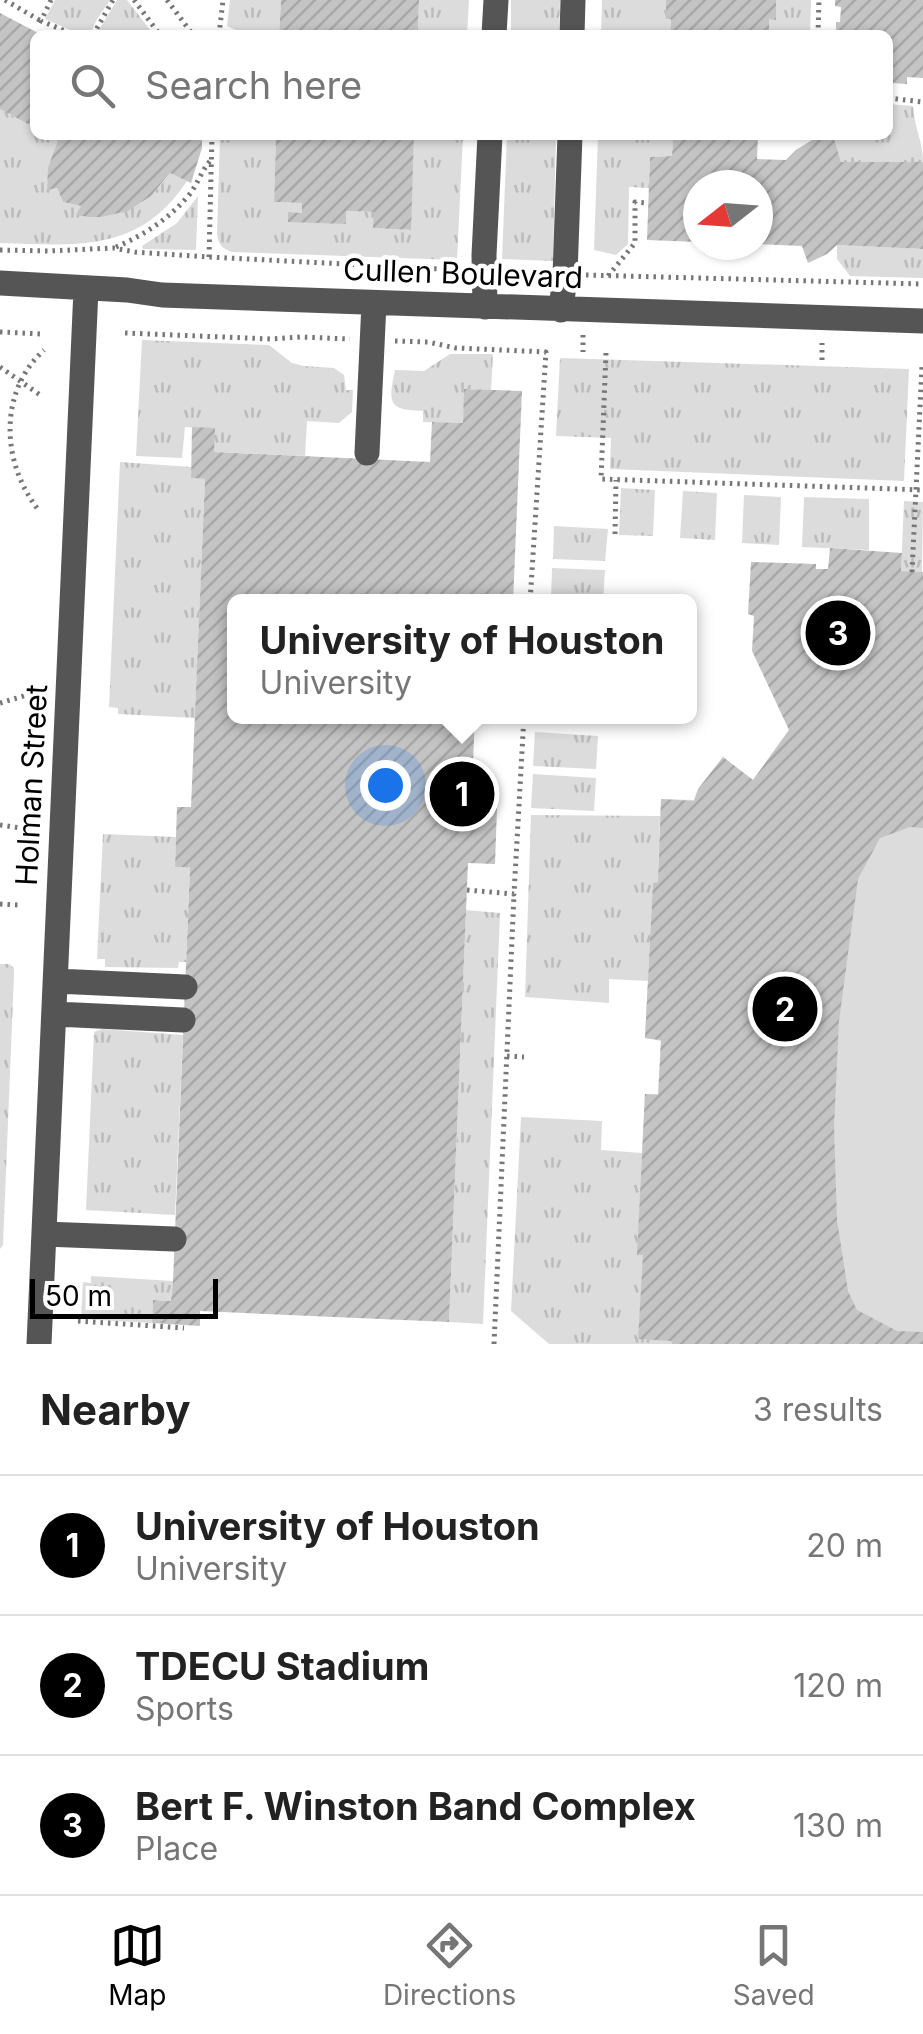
<!DOCTYPE html>
<style>
body{margin:0;font-family:Inter,sans-serif;background:#f2f2f2;color:#222}
.compass{position:absolute;left:683px;top:170px;width:90px;height:90px;border-radius:50%;background:#fff;box-shadow:0 2px 8px #0004;rotate:253deg}
.scale{position:absolute;left:30px;bottom:25px;width:188px;box-sizing:border-box;padding-left:10px;border:5px solid #000;border-top:0;font-size:28px;line-height:35px;white-space:nowrap;color:#000;-webkit-text-stroke:8px #fff;paint-order:stroke}
.you{position:absolute;left:385px;top:785px;width:35px;height:35px;margin:-25px;border:8px solid #fff;border-radius:50%;background:#1a73e8;box-shadow:0 0 0 15px #1a73e833}
.badge{display:grid;place-items:center;width:65px;height:65px;border-radius:50%;background:#000;color:#fff;font-size:32px;font-weight:700}
.pin{position:absolute;translate:-50% -50%;border:5px solid #fff;box-shadow:0 2px 10px #0006}
.popup{position:absolute;left:227px;top:594px;width:470px;height:130px;box-sizing:border-box;display:grid;place-content:center;border-radius:15px;background:#fff;filter:drop-shadow(0 2px 8px #0005);font-size:32px;white-space:nowrap;color:#767676}
.popup b{font-size:38px;color:#222}
.popup::after{content:'';position:absolute;left:50%;top:100%;margin-left:-20px;border:20px solid transparent;border-top-color:#fff}
.list{margin:0;padding:0;list-style:none}
h2{display:flex;justify-content:space-between;align-items:center;height:130px;margin:0;padding:0 40px;font-size:42px}
h2 small{font-size:32px;font-weight:400;color:#767676}
.list li{display:grid;grid-template-columns:65px 1fr auto;gap:30px;align-items:center;box-sizing:border-box;height:140px;padding:0 40px;border-top:2px solid #e0e0e0}
.list b{display:block;font-size:38px;white-space:nowrap}
.list p{margin:0;font-size:32px;white-space:nowrap;color:#767676}
.list em{font-size:32px;font-style:normal;color:#767676}
.icon{flex:none;width:55px;height:55px;fill:none;stroke:currentColor;stroke-width:2;stroke-linecap:round;stroke-linejoin:round}
.map{position:relative;flex:none;width:923px;height:1344px;overflow:hidden}
.search{position:absolute;background:#fff;box-shadow:0 2px 8px #0004;left:30px;right:30px;top:30px;height:110px;display:flex;align-items:center;gap:25px;box-sizing:border-box;padding:0 35px;border-radius:15px;color:#767676;font-size:38px}
.sheet{height:550px;background:#fff}
nav{display:flex;justify-content:space-around;align-items:center;box-sizing:border-box;height:140px;border-top:2px solid #e0e0e0;background:#fff;font-size:28px;color:#767676}
nav a{display:grid;justify-items:center;gap:5px}
nav .on{color:#000}
.map>svg:first-child{display:block}
.grass{fill:url(#grass-tufts)}
.pitch{fill:#dcdcdc}
.building{fill:url(#building-hatch)}
.lines{fill:none;stroke-linecap:round;stroke-linejoin:round}
.path{stroke:#777;stroke-width:5;stroke-dasharray:2.5 5;stroke-linecap:butt}
.minor{stroke:#555;stroke-width:25}
.labels{text-anchor:middle;stroke-width:9;stroke-linejoin:round;paint-order:stroke}
.street-label{font-size:30px;fill:#000;stroke:#fff}
</style>
<div class="map">
<svg width="923" height="1344" viewBox="0 0 923 1344">
<defs>
<pattern id="grass-tufts" width="24" height="20" patternUnits="userSpaceOnUse" patternTransform="scale(2.5)"><rect width="24" height="20" fill="#dcdcdc"/><path d="M3 7l-1-3M5 7V3M7 7l1-3M15 17l-1-3M17 17v-4M19 17l1-3" fill="none" stroke="#bbb"/></pattern>
<pattern id="building-hatch" width="6" height="6" patternUnits="userSpaceOnUse" patternTransform="scale(2.5)"><rect width="6" height="6" fill="#c4c4c4"/><path d="M-1 1l2-2M0 6l6-6M5 7l2-2" fill="none" stroke="#a7a7a7"/></pattern>
</defs>
<rect width="100%" height="100%" fill="#fff"/>
<path class="grass" d="M 55,0 L 110,0 L 96,21 L 90,35 L 82,35 L 45,19 Z
M 117,0 L 127,0 L 154,35 L 96,35 Z
M 230,0 L 281,0 L 279,35 L 246,35 L 227,26 Z
M 419,0 L 469,0 L 467,35 L 418,35 Z
M 511,0 L 560,0 L 559,35 L 511,35 Z
M 602,0 L 666,0 L 666,18 L 671,19 L 670,35 L 601,35 Z
M 776,0 L 811,0 L 810,35 L 769,35 L 769,19 L 776,19 Z
M 888,104 L 913,106 C 914,127 923,141 923,162 L 841,162 L 833,135 L 888,135 Z
M 0,109 L 35,128 L 35,135 L 48,135 L 58,140 L 49,168 L 47,189 L 57,188 L 63,202 L 81,206 L 77,215 C 125,211 139,215 170,173 L 187,181 C 139,254 76,245 0,243 Z
M 233,135 L 276,135 L 274,202 L 302,203 L 302,213 L 289,212 L 346,223 L 346,211 L 374,212 L 374,228 L 410,230 L 414,135 L 463,135 L 457,260 L 232,252 C 222,249 218,244 217,233 L 220,138 Z
M 507,135 L 556,135 L 553,261 L 502,259 Z
M 598,135 L 673,135 L 672,156 L 650,157 L 649,188 L 629,187 L 628,244 L 616,255 L 594,250 Z
M 198,196 L 196,250 L 143,249 L 142,246 L 177,223 Z
M 837,245 L 923,249 L 923,278 L 850,276 L 837,259 Z
M 142,340 L 269,345 L 292,363 L 304,366 L 334,368 L 344,375 L 346,390 L 353,390 L 352,412 L 339,423 L 307,421 L 305,456 L 214,452 L 214,429 L 185,427 L 182,458 L 136,456 Z
M 450,354 L 493,354 L 491,390 L 465,389 L 463,423 L 423,422 L 423,411 C 388,410 388,403 395,370 L 424,371 Z
M 560,358 L 909,369 L 904,481 L 610,469 L 611,438 L 556,436 Z
M 120,462 L 191,467 L 191,478 L 205,479 L 195,718 L 118,714 L 118,708 L 109,707 Z
M 621,488 L 655,490 L 653,536 L 619,535 Z
M 683,491 L 717,493 L 715,540 L 680,538 Z
M 744,495 L 781,497 L 779,545 L 742,543 Z
M 804,497 L 869,499 L 869,550 L 802,547 Z
M 904,501 L 923,502 L 922,572 L 901,571 Z
M 554,526 L 608,529 L 605,561 L 553,559 Z
M 552,568 L 605,570 L 603,601 L 551,600 Z
M 535,732 L 598,736 L 596,769 L 533,766 Z
M 533,774 L 596,778 L 594,811 L 531,808 Z
M 531,815 L 660,816 L 658,882 L 653,884 L 648,981 L 609,979 L 609,1003 L 525,997 Z
M 103,834 L 176,837 L 175,866 L 190,867 L 186,962 L 179,962 L 178,968 L 105,967 L 105,959 L 97,959 Z
M 466,910 L 500,913 L 483,1324 L 449,1322 Z
M 0,964 L 9,964 L 14,968 L 14,975 L 3,1245 L 0,1249 Z
M 102,1029 L 183,1035 L 175,1215 L 86,1210 L 94,1032 Z
M 521,1117 L 602,1121 L 601,1150 L 642,1153 L 638,1255 L 643,1255 L 672,1344 L 549,1344 L 511,1311 Z
M 91,1276 L 173,1281 L 171,1301 L 153,1300 L 152,1323 L 81,1319 L 83,1282 L 91,1283 Z"/>
<path class="pitch" d="M 923,687 L 923,1344 L 672,1344 L 671,1341 L 638,1339 L 643,1256 L 637,1255 L 645,1094 L 659,1094 L 661,1041 L 645,1038 L 653,883 L 658,882 L 661,799 L 694,800 L 698,789 L 723,757 L 753,780 L 789,730 Z"/>
<path class="building" d="M 281,0 L 419,0 L 418,35 L 279,35 Z
M 666,0 L 776,0 L 776,20 L 769,19 L 769,35 L 670,35 L 671,19 L 666,19 Z
M 835,0 L 923,0 L 923,78 L 907,77 L 907,84 L 892,83 L 893,77 L 888,77 L 888,35 L 836,35 L 836,22 L 840,22 L 841,7 L 835,6 Z
M 0,13 L 42,35 L 35,35 L 35,128 L 0,109 Z
M 48,135 L 202,135 L 202,148 L 191,183 L 170,173 L 151,196 L 128,211 L 101,217 L 89,217 L 76,215 L 81,206 L 63,202 L 57,188 L 47,190 L 48,168 L 58,140 Z
M 276,135 L 414,135 L 411,230 L 373,228 L 374,212 L 346,211 L 346,224 L 288,222 L 288,212 L 302,213 L 302,203 L 274,202 Z
M 673,135 L 758,135 L 757,159 L 786,160 L 796,150 L 820,135 L 833,135 L 841,162 L 923,162 L 923,249 L 837,245 L 827,254 L 808,263 L 802,246 L 758,244 L 758,185 L 698,185 L 698,242 L 647,240 L 650,157 L 672,156 Z
M 464,389 L 522,391 L 513,602 L 235,602 L 235,716 L 475,716 L 471,807 L 497,808 L 495,864 L 468,863 L 449,1322 L 200,1311 L 200,1326 L 152,1323 L 153,1300 L 171,1301 L 173,1281 L 190,867 L 175,867 L 177,807 L 191,807 L 205,479 L 191,478 L 192,427 L 215,428 L 214,452 L 430,462 L 432,422 L 463,423 Z
M 830,548 L 902,553 L 901,571 L 923,572 L 923,828 L 910,827 L 880,838 L 858,879 L 839,1021 L 834,1126 L 837,1220 L 848,1291 L 857,1310 L 897,1331 L 923,1332 L 923,1344 L 672,1344 L 671,1341 L 638,1339 L 643,1255 L 637,1255 L 645,1094 L 658,1095 L 661,1040 L 645,1038 L 653,883 L 658,882 L 661,799 L 694,801 L 698,789 L 723,757 L 753,780 L 789,730 L 752,651 L 754,616 L 748,614 L 751,562 L 816,564 L 816,569 L 828,569 Z"/>
<g class="lines">
<path class="path" d="M 5,0 L 41,21
M 51,0 L 41,21 L 75,35
M 134,0 L 160,35
M 167,0 L 193,35
M 93,35 L 113,0
M 219,35 L 223,0
M 818,35 L 819,0
M 888,98 L 923,102
M 116,247 C 144,235 169,219 189,195 C 198,184 201,171 211,160
M 0,250 L 49,251 L 113,248 L 135,252 L 209,257 L 460,270
M 209,257 L 212,135
M 506,273 L 540,274
M 586,275 L 923,284
M 608,276 L 635,243 L 635,202 L 646,203
M 0,332 L 42,334
M 125,333 L 271,339 L 301,337 L 350,339
M 583,335 L 583,352
M 395,341 L 428,342 L 456,348 L 546,352 L 530,602
M 606,353 L 601,479 L 923,490
M 822,360 L 822,343
M 0,367 L 43,397
M 37,508 C 0,459 0,390 44,350
M 615,534 L 616,480
M 912,572 L 922,366
M 0,703 L 27,695
M 0,825 L 21,828
M 467,890 L 514,894 L 524,716
M 0,904 L 18,905
M 507,1056 L 524,1057
M 78,1321 L 184,1328
M 494,1344 L 514,894"/>
<path class="minor" d="M 494,35 L 496,0
M 572,35 L 573,0
M 0,283 L 127,290 L 162,295 L 923,321
M 485,307 L 484,255 L 490,135
M 561,310 L 565,275 L 570,135
M 367,453 L 374,303
M 56,981 L 185,987
M 55,1014 L 183,1020
M 44,1234 L 174,1239
M 39,1344 L 86,289"/>
</g>
<g class="labels">
<g class="street-label">
<text transform="translate(463 274) rotate(2)" y="10">Cullen Boulevard</text>
<text transform="translate(32 785) rotate(-87)" y="10">Holman Street</text>
</g>
</g>
</svg>
<svg class="compass" viewBox="-18 -18 36 36"><path d="M0-13l5 13h-10z" fill="#e53935"/><path d="M0 13l5-13h-10z" fill="#767676"/></svg>
<div class="scale">50 m</div>
<div class="you"></div>
<div class="pin badge" style="left:462px;top:794px">1</div>
<div class="popup"><b>University of Houston</b>University</div>
<div class="pin badge" style="left:785px;top:1009px">2</div>
<div class="pin badge" style="left:838px;top:633px">3</div>
<div class="search"><svg class="icon" aria-label="search" viewBox="0 0 24 24"><circle cx="10" cy="10" r="6"/><path d="M15 15l6 6"/></svg>Search here</div>
</div>
<section class="sheet">
<h2>Nearby<small>3 results</small></h2>
<ul class="list">
<li><span class="badge">1</span><div><b>University of Houston</b><p>University</p></div><em>20 m</em></li>
<li><span class="badge">2</span><div><b>TDECU Stadium</b><p>Sports</p></div><em>120 m</em></li>
<li><span class="badge">3</span><div><b>Bert F. Winston Band Complex</b><p>Place</p></div><em>130 m</em></li>
</ul>
</section>
<nav>
<a class="on"><svg class="icon" aria-label="map" viewBox="0 0 24 24"><path d="M3 6l6-2 6 2 6-2v14l-6 2-6-2-6 2zM9 4v14M15 6v14"/></svg>Map</a>
<a><svg class="icon" aria-label="directions" viewBox="0 0 24 24"><path d="M12 3l9 9-9 9-9-9zM9 14v-3h6M13 9l2 2-2 2"/></svg>Directions</a>
<a><svg class="icon" aria-label="saved" viewBox="0 0 24 24"><path d="M7 4h10v16l-5-4-5 4z"/></svg>Saved</a>
</nav>
